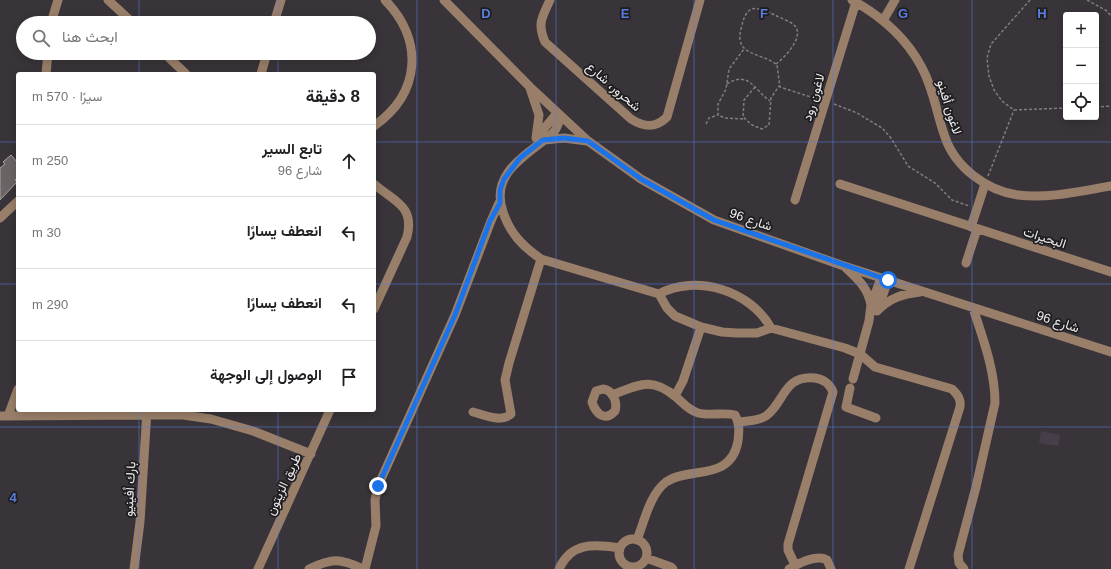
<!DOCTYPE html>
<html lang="ar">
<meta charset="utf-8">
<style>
body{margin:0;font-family:Arial,Vazirmatn,sans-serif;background:#f6f6f6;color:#202124;direction:rtl}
.controls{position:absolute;right:12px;top:12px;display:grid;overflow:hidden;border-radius:4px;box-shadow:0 2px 10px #0003}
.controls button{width:36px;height:36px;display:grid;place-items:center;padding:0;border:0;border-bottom:1px solid #e0e0e0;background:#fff;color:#202124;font:20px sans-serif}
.stop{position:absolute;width:12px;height:12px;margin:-9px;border:3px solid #1a73e8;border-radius:50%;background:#fff}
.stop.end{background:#1a73e8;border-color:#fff;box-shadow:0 1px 4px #0008}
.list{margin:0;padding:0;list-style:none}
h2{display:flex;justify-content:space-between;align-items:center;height:52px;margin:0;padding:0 16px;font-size:17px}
h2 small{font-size:13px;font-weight:400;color:#757577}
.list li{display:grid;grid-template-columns:26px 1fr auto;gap:12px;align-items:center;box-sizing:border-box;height:72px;padding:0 16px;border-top:1px solid #e0e0e0}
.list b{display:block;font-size:15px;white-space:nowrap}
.list p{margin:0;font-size:13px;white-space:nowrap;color:#757577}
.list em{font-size:13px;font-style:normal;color:#757577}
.icon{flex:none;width:22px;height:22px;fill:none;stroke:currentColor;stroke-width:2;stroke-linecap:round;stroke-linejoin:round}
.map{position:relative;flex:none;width:1111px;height:569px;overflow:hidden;direction:ltr}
.search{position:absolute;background:#fff;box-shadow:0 2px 10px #0003;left:16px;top:16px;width:360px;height:44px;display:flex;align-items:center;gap:10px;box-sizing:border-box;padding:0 14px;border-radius:22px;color:#757577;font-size:15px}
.panel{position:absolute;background:#fff;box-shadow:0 2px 10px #0003;left:16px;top:72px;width:360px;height:340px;border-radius:4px;direction:rtl}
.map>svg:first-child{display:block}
.built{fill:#463f49}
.building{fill:#6b6464;stroke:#aba4a3}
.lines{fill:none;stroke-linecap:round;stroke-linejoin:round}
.path{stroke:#807c80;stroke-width:1.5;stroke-dasharray:3 2;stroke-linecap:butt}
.minor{stroke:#997f69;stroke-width:9}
.route{stroke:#1a73e8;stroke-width:5}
.grid{fill:none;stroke:#5c7ddf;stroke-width:1;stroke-opacity:0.55}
.labels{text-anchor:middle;stroke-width:3.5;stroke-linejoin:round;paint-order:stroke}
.street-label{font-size:13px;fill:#eeecee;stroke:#1e1d1f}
.grid-label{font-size:13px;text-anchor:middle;font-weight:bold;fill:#5c7ddf;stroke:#1e1d1f;stroke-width:3.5;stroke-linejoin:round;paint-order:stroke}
</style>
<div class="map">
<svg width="1111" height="569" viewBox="0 0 1111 569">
<rect width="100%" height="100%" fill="#383439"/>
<path class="built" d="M 1041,431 L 1060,435 L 1058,446 L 1039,443 Z"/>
<path class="building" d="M 11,155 L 18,163 L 18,177 L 15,180 L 17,182 L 0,200 L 0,168 L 5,164 L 3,162 Z"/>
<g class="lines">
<path class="path" d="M 1030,0 L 991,44 L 987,58 L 989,76 L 994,90 L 1002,101 L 1014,110 L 1066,108
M 1087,0 L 1107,11 L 1111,16
M 776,64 C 784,58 806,36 794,25 C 790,21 780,18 775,15 C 767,12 759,7 751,9 C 744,14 743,21 741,29 C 734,57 762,52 777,65 L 780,87 L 817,99
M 727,84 C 749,70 754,90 770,101
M 755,87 L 744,100 L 743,117 L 752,125 L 762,129 L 769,125 L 771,98 L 779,86
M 834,104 L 857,113 L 882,128 L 891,138 L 908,166 L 935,183 L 952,200 L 969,206
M 1096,107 L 1111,106
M 743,119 L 725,118 L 718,115 L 718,104 L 726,89 L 729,69 L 744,49
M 706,124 L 709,118 L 718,115
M 988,176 L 1014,110"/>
<path class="minor" d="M 108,0 L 133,23
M 444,0 L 530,87 L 588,141 L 641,179 L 714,220 L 841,265 L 1111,352
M 550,0 C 542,18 537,23 545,42 L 631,119 C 645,128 656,128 667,117 L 700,0
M 852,0 C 881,16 905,36 921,66 C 934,89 936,113 945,137 C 955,167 987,191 1018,195 C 1048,199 1081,191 1111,186
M 884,19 L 895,0
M 51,23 L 58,0
M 274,23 L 281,0
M 164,53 L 186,74
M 46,74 L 48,53
M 261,74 L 267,53
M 530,88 L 539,115 L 536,138
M 561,116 C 559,122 557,129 553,133 C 529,154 489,172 503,212 C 510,233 522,246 541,259 L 659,294 L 667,308 L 675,316 L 701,327 L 722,332 L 736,333 L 757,333 L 771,328 L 845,348 L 860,354 L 875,367 L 952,389 C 958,395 961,399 960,407 L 909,569
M 374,126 C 421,93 424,40 385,0
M 538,136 L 557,113
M 544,140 L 564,138 L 587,141
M 374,184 C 393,201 415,205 407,237 L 374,309
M 840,184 L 1111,272
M 795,200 L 856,2
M 0,218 L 18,201
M 971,227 L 985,184
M 966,263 L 977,229
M 846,268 C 858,279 868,288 871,305
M 659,294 C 696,274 750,290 771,328
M 878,309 L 888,280
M 877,311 C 890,298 902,294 920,292
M 853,379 L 869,321 L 871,305 L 881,278
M 850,388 L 846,407 L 876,418
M 603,389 C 612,390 618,401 615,411 C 605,422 596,414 592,402 L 596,391 Z
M 612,395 C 639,385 651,376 676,397 C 683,403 688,410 698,413 C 710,416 723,412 735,415 C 740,424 739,432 738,441 C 731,482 690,466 666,482 C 650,494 644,522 637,540
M 675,396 L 683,381 L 701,327
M 473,412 C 485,415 501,423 511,414 L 505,380 L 509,363 L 541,259
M 0,416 L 146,415 L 183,415 L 211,419 L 253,431 L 311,454
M 8,416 L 18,389
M 739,422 C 748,421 758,421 766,416 C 785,402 783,375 815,378 C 823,379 830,384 833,392 L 788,544 L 788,550 L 795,565
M619 553a14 14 0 1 1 28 0a14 14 0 1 1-28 0Z
M 646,558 L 671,567 L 673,569
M 134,569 L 140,522 L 147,410
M 258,569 L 330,410
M 309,569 C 332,558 340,558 363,569
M 365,569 L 376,526 L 375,500 L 378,486 L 455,315 L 491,221 L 499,203
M 559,569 C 571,542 594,544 620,548
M 789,569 C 799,563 816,554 827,560 L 831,569
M 964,569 L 959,563 L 958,555 L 976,487 L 995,403 C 995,370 983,339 973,308"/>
</g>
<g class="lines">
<path class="route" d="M 378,486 L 455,315 L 490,221 L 500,203 L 500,190 L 504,179 L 520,158 L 543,140 L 564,138 L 588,141 L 641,179 L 714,220 L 888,280"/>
</g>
<path class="grid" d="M 139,0 L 139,23M 278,0 L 278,23M 417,0 L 417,569M 556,0 L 556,569M 694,0 L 694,569M 833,0 L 833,569M 972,0 L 972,569M 139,53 L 139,74M 278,53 L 278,74M 0,142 L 18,142M 374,142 L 1111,142M 0,284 L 18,284M 374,284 L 1111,284M 139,410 L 139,569M 278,410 L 278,569M 0,427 L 1111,427"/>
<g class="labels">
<g class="street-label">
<text transform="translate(614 86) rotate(41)" y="5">شحرور، شارع</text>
<text transform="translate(813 97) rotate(-73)" y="5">لاغون رود</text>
<text transform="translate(950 107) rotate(73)" y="5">لاغون أفينو</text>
<text transform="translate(751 219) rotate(19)" y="5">شارع 96</text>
<text transform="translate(1045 237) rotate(18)" y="5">البحيرات</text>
<text transform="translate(1058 321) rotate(18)" y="5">شارع 96</text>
<text transform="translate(283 484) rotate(-65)" y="5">طريق الزيتون</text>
<text transform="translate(129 489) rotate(-87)" y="5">بارك أفينيو</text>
</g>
</g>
<g class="grid-label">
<text x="486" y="18">D</text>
<text x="625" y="18">E</text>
<text x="764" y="18">F</text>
<text x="903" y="18">G</text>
<text x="1042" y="18">H</text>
<text x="13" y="502">4</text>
</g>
</svg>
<div class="controls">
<button>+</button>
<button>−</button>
<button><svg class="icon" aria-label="locate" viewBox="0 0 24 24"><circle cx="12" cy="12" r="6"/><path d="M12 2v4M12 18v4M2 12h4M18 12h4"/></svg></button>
</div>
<div class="stop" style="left:888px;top:280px"></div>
<div class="stop end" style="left:378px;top:486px"></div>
<div class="search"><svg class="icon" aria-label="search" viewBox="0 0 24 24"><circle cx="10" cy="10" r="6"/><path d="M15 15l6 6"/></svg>ابحث هنا</div>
<section class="panel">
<h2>8 دقيقة<small>سيرًا · 570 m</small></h2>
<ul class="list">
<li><svg class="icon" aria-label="ahead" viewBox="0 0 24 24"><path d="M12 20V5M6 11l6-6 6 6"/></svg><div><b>تابع السير</b><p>شارع 96</p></div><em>250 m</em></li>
<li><svg class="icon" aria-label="left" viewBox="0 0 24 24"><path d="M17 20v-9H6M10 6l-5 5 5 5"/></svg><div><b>انعطف يسارًا</b></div><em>30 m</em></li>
<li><svg class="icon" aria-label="left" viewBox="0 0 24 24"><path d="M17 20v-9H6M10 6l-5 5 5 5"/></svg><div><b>انعطف يسارًا</b></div><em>290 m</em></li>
<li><svg class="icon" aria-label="arrive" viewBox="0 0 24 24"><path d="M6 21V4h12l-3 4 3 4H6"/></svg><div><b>الوصول إلى الوجهة</b></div></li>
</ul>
</section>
</div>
